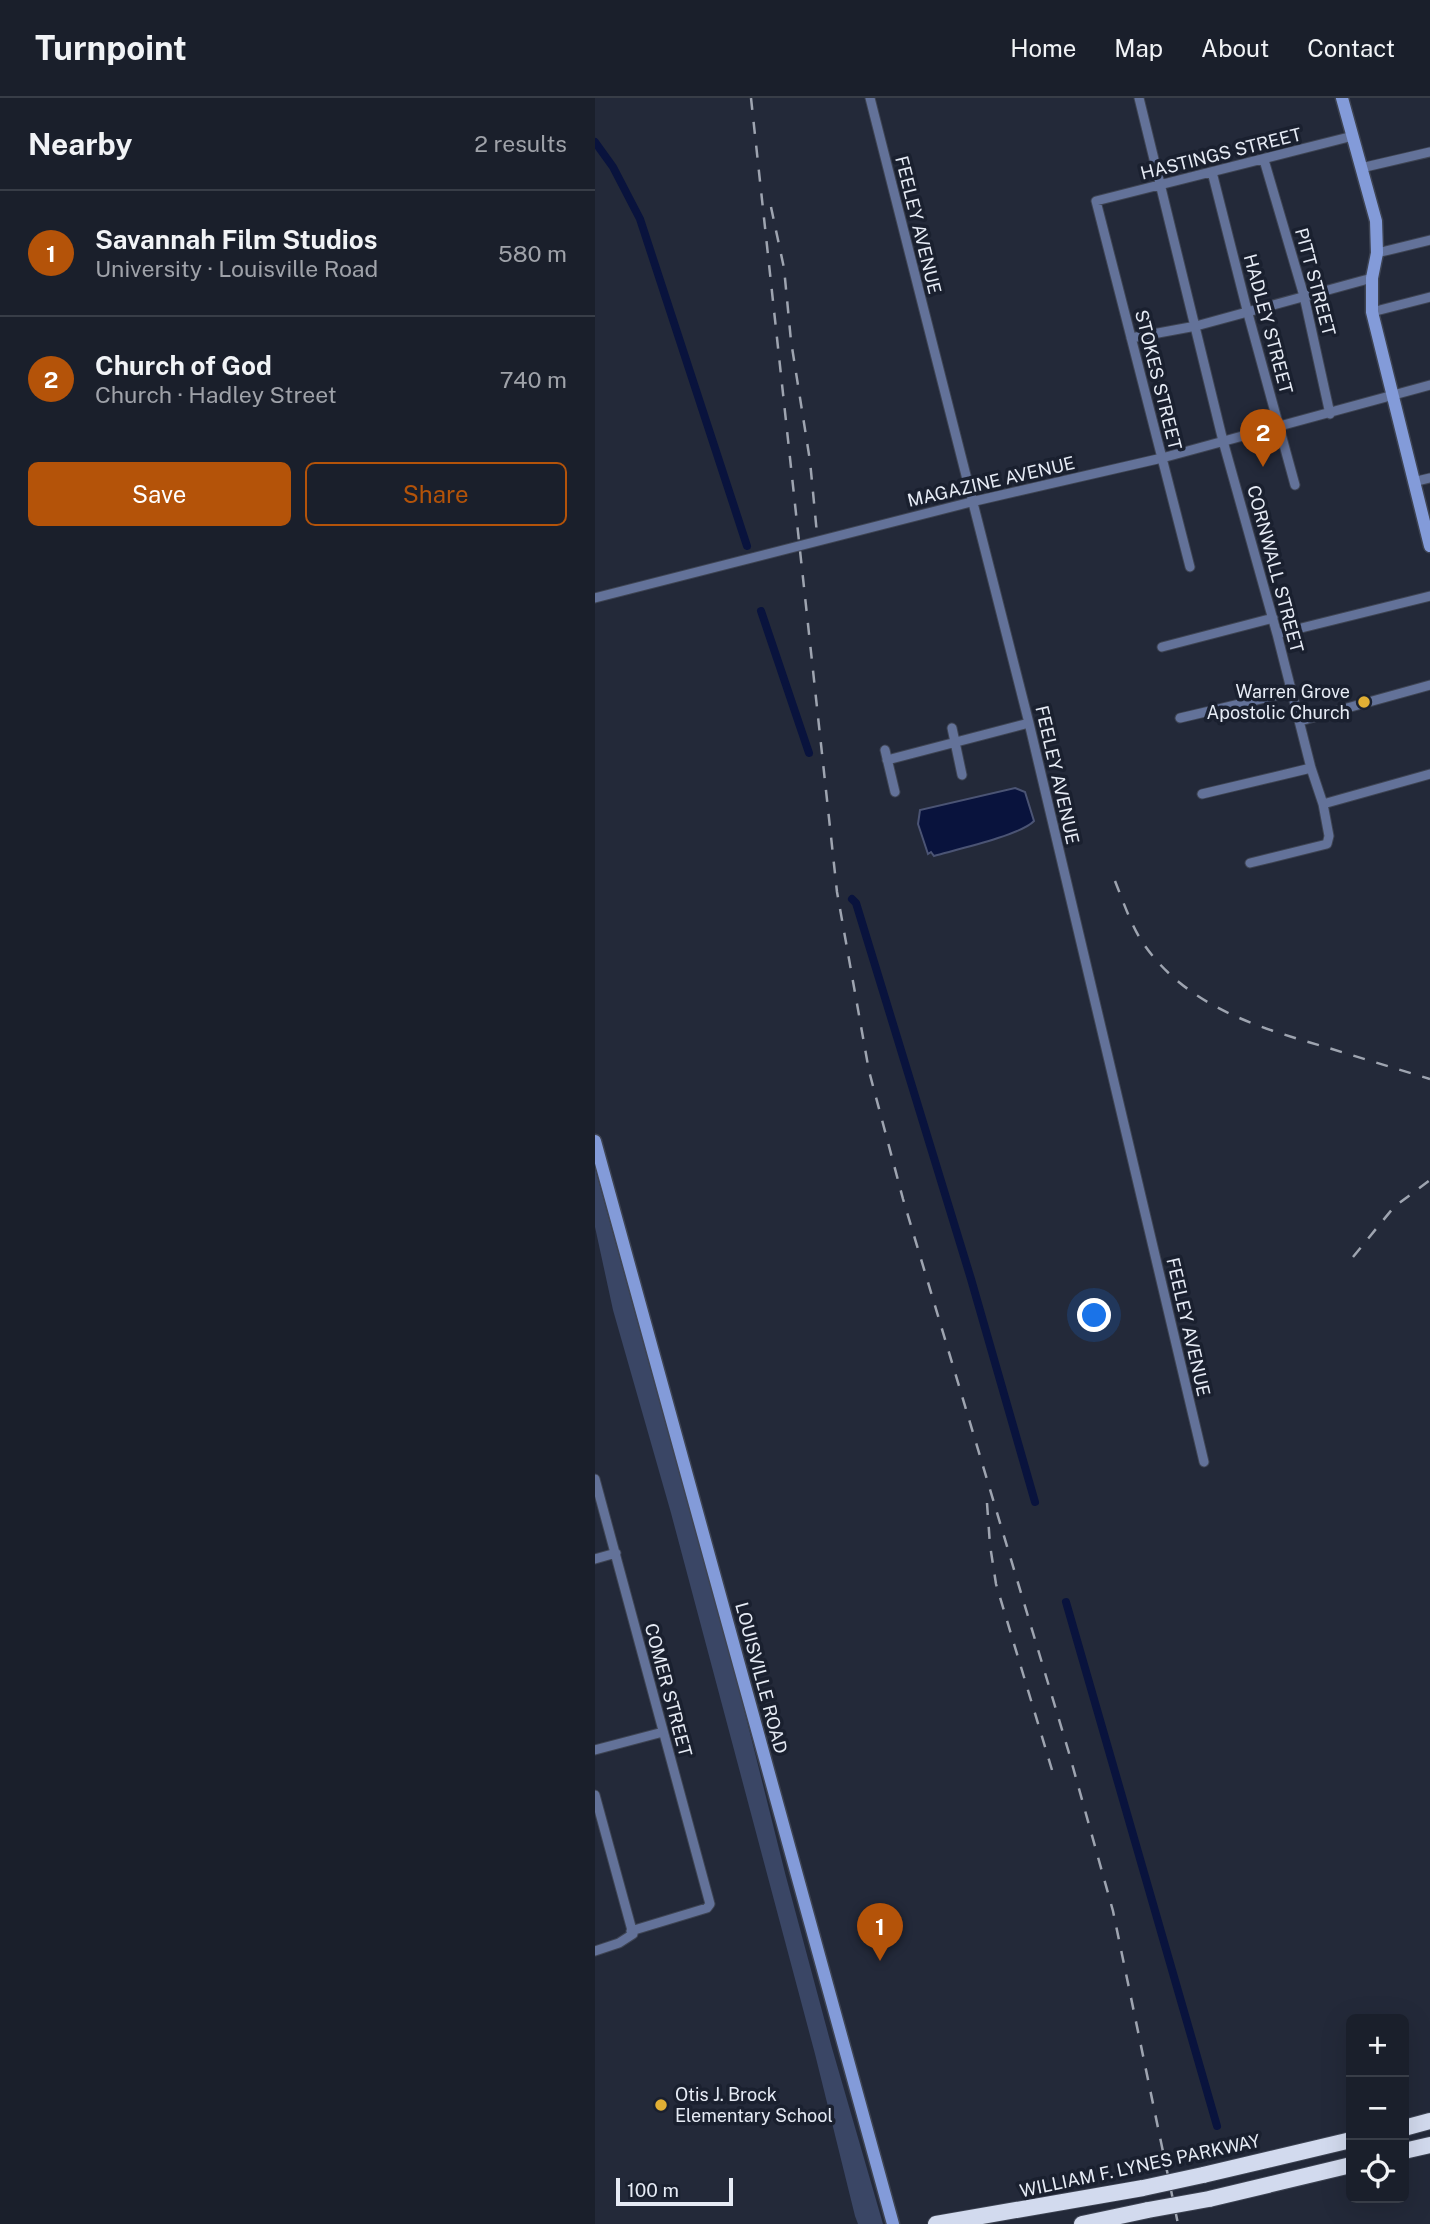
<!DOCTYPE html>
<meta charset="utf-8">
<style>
body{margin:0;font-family:"Public Sans",sans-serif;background:#232733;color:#f1f3f6}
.controls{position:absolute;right:21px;bottom:21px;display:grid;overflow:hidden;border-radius:10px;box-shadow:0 7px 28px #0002}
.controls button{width:63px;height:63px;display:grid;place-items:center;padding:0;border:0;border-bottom:2px solid #383d47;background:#1a1f2b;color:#f1f3f6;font:35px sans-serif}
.scale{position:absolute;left:21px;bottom:18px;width:117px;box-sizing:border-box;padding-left:7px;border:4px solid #e6ebf5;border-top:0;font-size:19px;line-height:24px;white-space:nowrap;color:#e6ebf5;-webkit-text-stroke:5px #1a202f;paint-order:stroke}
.you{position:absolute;left:500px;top:1218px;width:24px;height:24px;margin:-18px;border:5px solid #fff;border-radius:50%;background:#1a73e8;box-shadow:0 0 0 10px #1a73e833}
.badge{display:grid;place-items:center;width:46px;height:46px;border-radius:50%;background:#b45309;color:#fff;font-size:23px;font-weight:700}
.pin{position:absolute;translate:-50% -58px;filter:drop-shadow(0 2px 4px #0008)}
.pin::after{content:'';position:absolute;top:37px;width:24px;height:21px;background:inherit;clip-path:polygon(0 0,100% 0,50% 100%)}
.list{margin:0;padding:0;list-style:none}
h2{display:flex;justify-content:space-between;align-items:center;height:91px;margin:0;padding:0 28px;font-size:30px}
h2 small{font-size:23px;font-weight:400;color:#9fa2a9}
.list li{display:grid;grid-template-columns:46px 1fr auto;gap:21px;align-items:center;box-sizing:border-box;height:126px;padding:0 28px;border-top:2px solid #383d47}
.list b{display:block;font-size:26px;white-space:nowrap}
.list p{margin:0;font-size:23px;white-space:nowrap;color:#9fa2a9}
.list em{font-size:23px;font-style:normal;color:#9fa2a9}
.actions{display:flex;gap:14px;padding:21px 28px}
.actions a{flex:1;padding:16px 0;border:2px solid #b45309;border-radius:10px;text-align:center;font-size:24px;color:#b45309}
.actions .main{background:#b45309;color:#fff}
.icon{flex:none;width:38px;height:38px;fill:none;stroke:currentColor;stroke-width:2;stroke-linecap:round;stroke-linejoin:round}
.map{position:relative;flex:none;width:835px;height:2126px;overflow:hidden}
header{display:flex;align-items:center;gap:42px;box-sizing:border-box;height:98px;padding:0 35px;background:#1a1f2b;border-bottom:2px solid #383d47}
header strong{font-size:33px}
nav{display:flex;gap:38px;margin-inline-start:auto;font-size:24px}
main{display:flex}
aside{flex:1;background:#1a1f2b}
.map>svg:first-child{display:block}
.green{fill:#3a4665}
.water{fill:#09133d;stroke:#4b5474;stroke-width:2}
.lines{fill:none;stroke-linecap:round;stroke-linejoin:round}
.canal{stroke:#09133d;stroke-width:8}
.street-casing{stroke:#3e4453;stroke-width:11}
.secondary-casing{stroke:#3e4453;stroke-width:15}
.highway-casing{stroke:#3e4453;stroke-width:18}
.street{stroke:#637299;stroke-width:9}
.secondary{stroke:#839bd9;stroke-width:12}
.highway{stroke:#d2daee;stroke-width:16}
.rail{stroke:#9ea4b0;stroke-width:2.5;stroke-dasharray:12 12;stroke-linecap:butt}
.highway-bridge-casing{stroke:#3e4453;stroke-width:18;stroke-linecap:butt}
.highway-bridge{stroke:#d2daee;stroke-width:16}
.poi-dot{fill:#e1af34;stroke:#1a202f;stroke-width:2.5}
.labels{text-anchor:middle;stroke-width:7;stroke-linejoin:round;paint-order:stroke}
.street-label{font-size:18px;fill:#e6ebf5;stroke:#1a202f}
.poi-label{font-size:18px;fill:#e6ebf5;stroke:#1a202f;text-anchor:end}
</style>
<header>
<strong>Turnpoint</strong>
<nav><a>Home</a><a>Map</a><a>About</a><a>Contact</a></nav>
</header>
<main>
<aside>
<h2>Nearby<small>2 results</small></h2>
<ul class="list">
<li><span class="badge">1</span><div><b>Savannah Film Studios</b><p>University · Louisville Road</p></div><em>580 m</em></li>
<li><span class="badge">2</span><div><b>Church of God</b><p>Church · Hadley Street</p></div><em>740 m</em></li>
</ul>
<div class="actions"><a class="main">Save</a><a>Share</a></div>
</aside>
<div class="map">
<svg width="835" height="2126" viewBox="0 0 835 2126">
<rect width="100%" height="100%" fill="#232939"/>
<path class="green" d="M 0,1070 L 146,1599 L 190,1775 L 237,1950 L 288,2126 L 263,2126 L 260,2118 L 220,1956 L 76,1415 L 18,1212 L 0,1129 Z"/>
<path class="water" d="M 420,690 L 430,694 L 439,723 C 426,737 360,752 339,758 L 336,754 L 333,756 L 323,726 L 325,712 Z"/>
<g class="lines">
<path class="canal" d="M 0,44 L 18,69 L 45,121 L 152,448
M 166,513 L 214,655
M 257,801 L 261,805 L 376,1181 L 440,1404
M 471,1504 L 622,2028"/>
<defs>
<path id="street" d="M 275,0 L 434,625 L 609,1364
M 544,0 L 628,343 L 682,536 L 716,670 L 728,706 L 734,738 L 732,746 L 655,765
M 669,62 L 709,198 L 735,316
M 766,70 L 835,54
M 617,74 L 652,212 L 700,387
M 782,155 L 835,142
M 777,214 L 835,199
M 536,240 L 601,228 L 777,180
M 818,384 L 835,380
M 595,469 L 501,103 L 758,38
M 0,500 L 376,404 L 567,360 L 835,287
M 682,536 L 835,498
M 567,549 L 678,520
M 585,620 L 696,594
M 705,623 L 835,587
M 357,630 L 367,677
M 290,652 L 300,694
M 292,662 L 434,625
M 607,696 L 716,670
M 728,706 L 835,676
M 0,1381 L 115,1806 L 112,1810 L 36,1833
M 0,1461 L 21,1455
M 0,1652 L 68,1634
M 0,1697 L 38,1836 L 24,1845 L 0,1853"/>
<path id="secondary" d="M 747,0 L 781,123 L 782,155 L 777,180 L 777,214 L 835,448
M 0,1043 L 298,2126"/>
<path id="highway" d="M 809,2030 L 835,2023
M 809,2053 L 835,2047
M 608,2077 L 756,2042
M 614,2101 L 756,2067
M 341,2126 L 548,2090
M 487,2126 L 553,2112"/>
</defs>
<use href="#street" class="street-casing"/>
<use href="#secondary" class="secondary-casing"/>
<use href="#highway" class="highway-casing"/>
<use href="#street" class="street"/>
<use href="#secondary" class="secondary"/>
<use href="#highway" class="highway"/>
<path class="rail" d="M 156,0 L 242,794 L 274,973 L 308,1101 L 474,1655 L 518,1813 L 583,2126
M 176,109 L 189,170 L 196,243 L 215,363 L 222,436
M 520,783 C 528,803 535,824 546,842 C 588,906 658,928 727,948 C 763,959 799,970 835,981
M 758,1159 L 799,1109 L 835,1082
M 392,1405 L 395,1447 L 401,1486 L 457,1672"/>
<defs>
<path id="highway-bridge" d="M 548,2090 L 608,2077
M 553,2112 L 614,2101"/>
</defs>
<use href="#highway-bridge" class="highway-bridge-casing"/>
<use href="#highway-bridge" class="highway-bridge"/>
</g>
<g class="poi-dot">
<circle cx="769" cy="604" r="7"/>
<circle cx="66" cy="2007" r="7"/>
</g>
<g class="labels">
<g class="street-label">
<text transform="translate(626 56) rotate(-14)" y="6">HASTINGS STREET</text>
<text transform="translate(323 127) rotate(76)" y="6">FEELEY AVENUE</text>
<text transform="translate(720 184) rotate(75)" y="6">PITT STREET</text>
<text transform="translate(673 226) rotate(75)" y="6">HADLEY STREET</text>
<text transform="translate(563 282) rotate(76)" y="6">STOKES STREET</text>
<text transform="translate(396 384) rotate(-13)" y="6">MAGAZINE AVENUE</text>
<text transform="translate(680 471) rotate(75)" y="6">CORNWALL STREET</text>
<text transform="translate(462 677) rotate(77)" y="6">FEELEY AVENUE</text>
<text transform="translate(593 1229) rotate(77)" y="6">FEELEY AVENUE</text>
<text transform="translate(166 1580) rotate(75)" y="6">LOUISVILLE ROAD</text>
<text transform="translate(73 1592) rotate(75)" y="6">COMER STREET</text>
<text transform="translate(545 2068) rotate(-12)" y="6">WILLIAM F. LYNES PARKWAY</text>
</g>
<g class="poi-label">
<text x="755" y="600">Warren Grove<tspan x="755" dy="21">Apostolic Church</tspan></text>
<text x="80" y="2003" text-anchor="start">Otis J. Brock<tspan x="80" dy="21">Elementary School</tspan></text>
</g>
</g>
</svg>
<div class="controls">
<button>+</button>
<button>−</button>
<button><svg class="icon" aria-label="locate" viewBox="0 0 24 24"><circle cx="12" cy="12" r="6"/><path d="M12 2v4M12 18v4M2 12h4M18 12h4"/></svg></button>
</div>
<div class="scale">100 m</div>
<div class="you"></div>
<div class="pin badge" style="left:285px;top:1863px">1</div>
<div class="pin badge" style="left:668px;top:369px">2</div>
</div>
</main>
